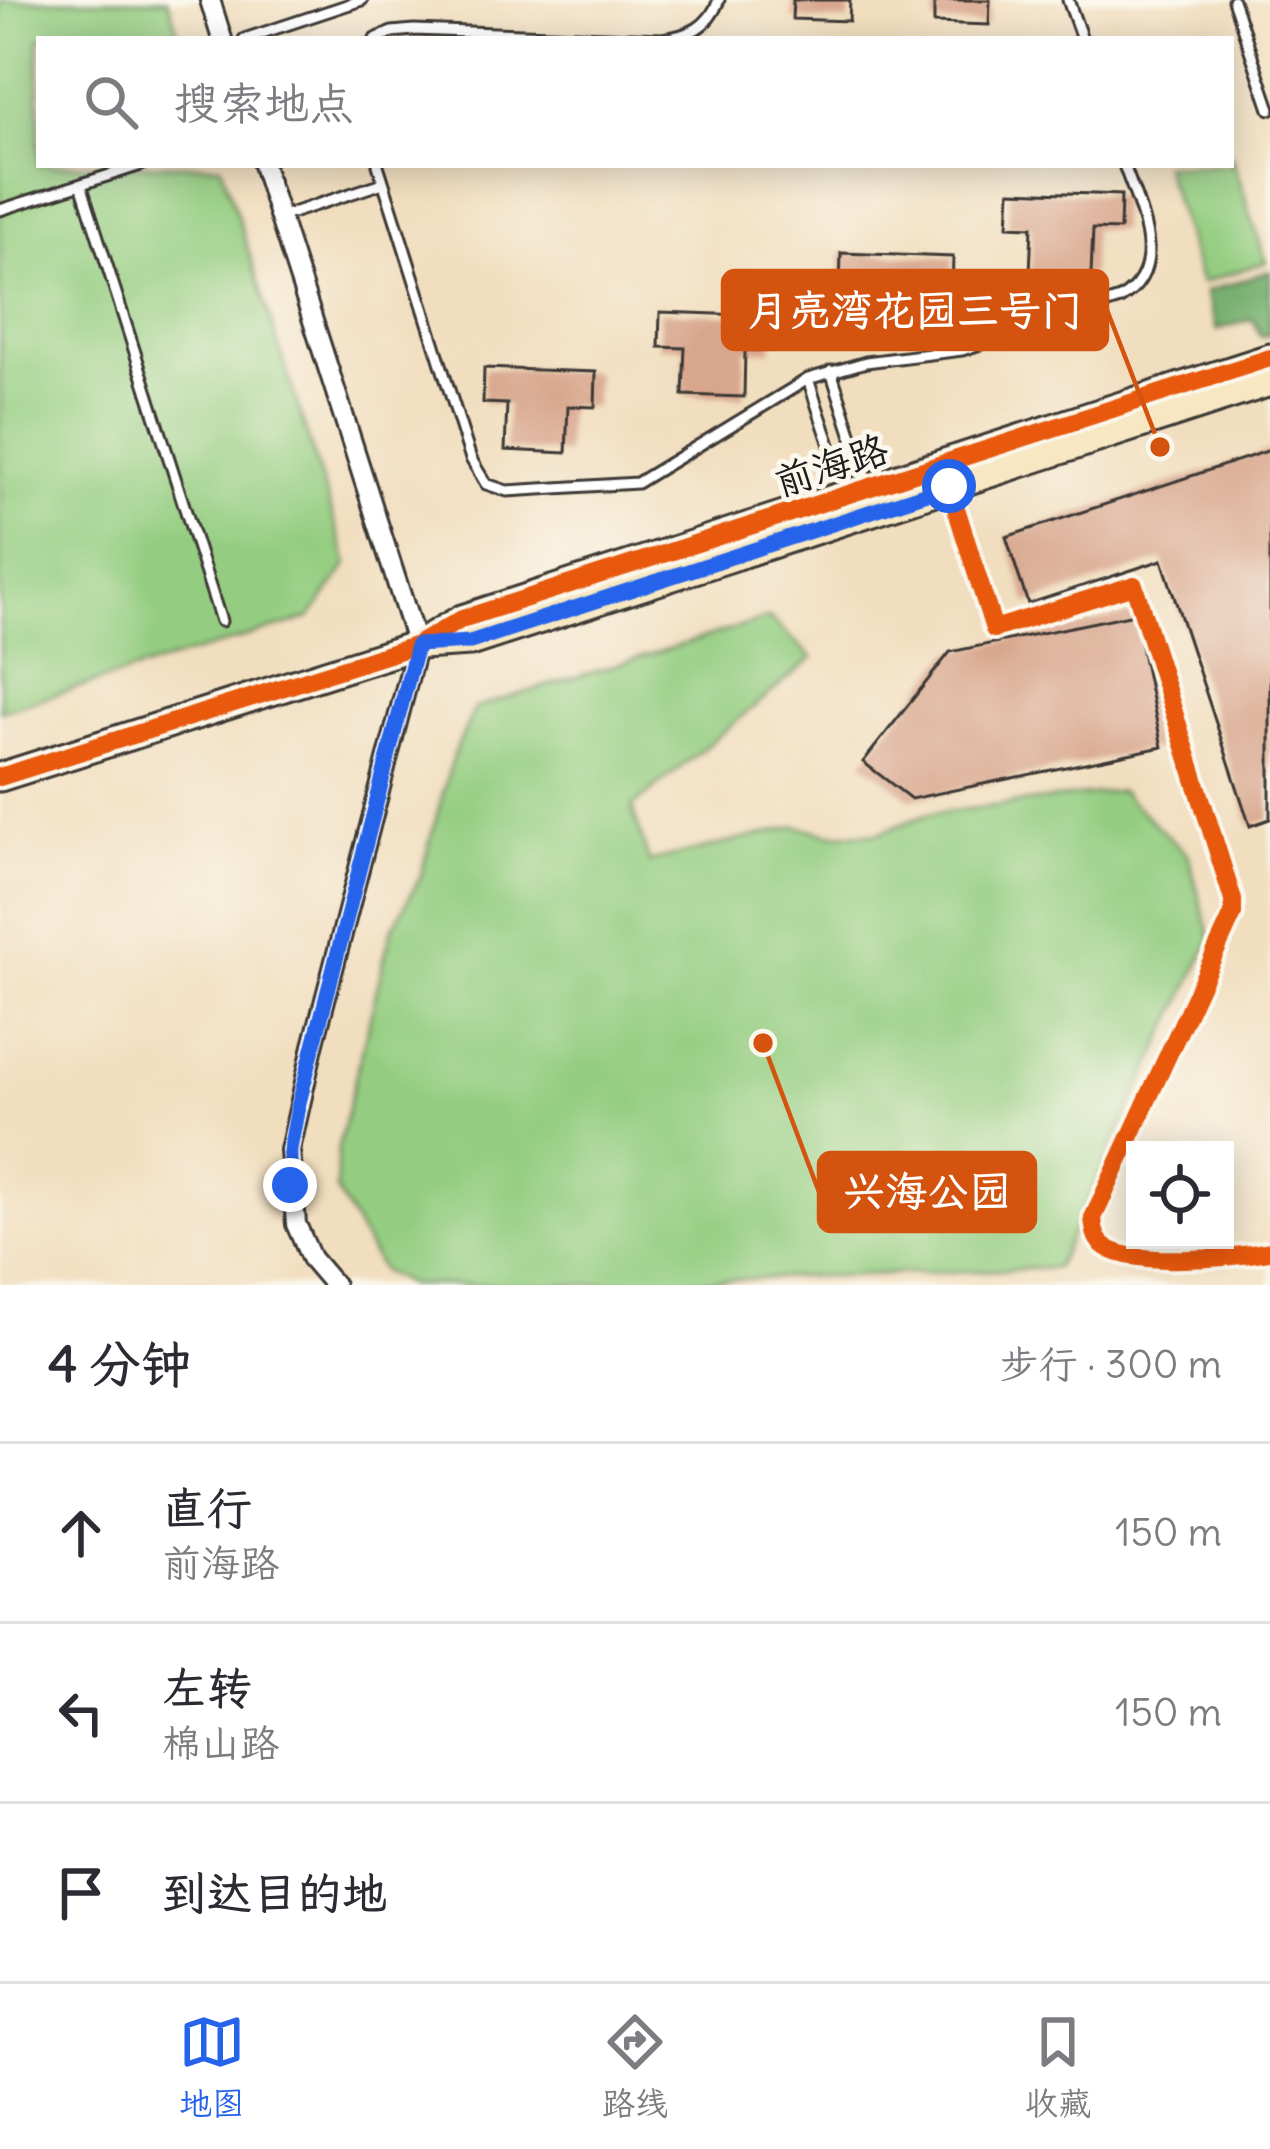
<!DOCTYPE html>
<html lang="zh">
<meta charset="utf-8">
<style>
body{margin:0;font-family:Delius,"LXGW WenKai TC",sans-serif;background:#f7f7f7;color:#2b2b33}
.controls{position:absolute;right:36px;bottom:36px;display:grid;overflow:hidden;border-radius:0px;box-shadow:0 6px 30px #0003}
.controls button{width:108px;height:108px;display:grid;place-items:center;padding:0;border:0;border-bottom:3px solid #e1e1e2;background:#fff;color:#2b2b33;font:60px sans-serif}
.stop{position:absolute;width:36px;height:36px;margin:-27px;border:9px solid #2563eb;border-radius:50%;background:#fff}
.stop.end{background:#2563eb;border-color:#fff;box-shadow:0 3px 12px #0008}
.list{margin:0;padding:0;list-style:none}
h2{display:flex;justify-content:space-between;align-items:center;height:156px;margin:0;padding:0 48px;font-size:51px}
h2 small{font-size:39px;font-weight:400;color:#7c7c81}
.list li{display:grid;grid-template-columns:78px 1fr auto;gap:36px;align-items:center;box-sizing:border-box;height:180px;padding:0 48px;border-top:3px solid #e1e1e2}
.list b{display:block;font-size:45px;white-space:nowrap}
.list p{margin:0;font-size:39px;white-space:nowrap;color:#7c7c81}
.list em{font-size:39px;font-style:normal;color:#7c7c81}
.icon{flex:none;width:66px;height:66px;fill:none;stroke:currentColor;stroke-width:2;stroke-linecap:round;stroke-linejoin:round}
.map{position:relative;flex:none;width:1270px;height:1285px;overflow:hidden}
.search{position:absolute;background:#fff;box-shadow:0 6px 30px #0003;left:36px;right:36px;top:36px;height:132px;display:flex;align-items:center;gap:30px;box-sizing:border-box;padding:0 42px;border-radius:0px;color:#7c7c81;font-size:45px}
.sheet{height:696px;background:#fff}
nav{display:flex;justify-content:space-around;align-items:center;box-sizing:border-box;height:168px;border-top:3px solid #e1e1e2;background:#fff;font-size:33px;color:#7c7c81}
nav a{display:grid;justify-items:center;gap:6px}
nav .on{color:#2563eb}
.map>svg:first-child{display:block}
.green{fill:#94cd81;stroke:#58744e;stroke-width:3}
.forest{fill:#77b06f;stroke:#4a6646;stroke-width:3}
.building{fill:#d8a68d}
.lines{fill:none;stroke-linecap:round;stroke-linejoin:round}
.lane-casing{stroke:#3c3934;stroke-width:15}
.street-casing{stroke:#3c3934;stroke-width:24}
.secondary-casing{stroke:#3c3934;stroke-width:33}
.lane{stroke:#fff;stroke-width:9}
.street{stroke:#fff;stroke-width:18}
.secondary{stroke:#f7e8c3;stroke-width:27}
.cycleway-casing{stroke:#fbf7ec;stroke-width:26}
.cycleway{stroke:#e8590c;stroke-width:18}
.route{stroke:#2563eb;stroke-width:15}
.labels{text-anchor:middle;stroke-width:10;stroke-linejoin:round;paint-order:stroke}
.street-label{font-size:39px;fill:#1c1c1c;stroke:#fbf7ec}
.leader{fill:none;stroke:#d4530e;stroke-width:4.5}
.callout-dot{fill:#d4530e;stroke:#fbf7ec;stroke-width:4.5}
.callout{fill:#d4530e;stroke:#d4530e;stroke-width:4.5}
.callout-label{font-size:42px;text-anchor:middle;font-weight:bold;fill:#fff}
</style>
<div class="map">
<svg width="1270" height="1285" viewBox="0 0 1270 1285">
<rect width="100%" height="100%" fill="#fbf7ec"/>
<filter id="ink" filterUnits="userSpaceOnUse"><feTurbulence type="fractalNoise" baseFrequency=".00833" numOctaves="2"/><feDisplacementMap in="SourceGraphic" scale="24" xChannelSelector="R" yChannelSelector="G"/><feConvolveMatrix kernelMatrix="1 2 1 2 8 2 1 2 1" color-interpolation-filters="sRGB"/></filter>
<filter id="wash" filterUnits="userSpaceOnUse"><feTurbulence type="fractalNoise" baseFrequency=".004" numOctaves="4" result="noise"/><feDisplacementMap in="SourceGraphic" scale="48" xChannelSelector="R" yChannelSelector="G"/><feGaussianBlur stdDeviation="2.7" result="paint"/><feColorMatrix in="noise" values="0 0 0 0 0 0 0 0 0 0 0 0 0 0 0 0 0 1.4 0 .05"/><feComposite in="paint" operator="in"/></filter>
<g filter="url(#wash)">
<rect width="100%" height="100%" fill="#f1debf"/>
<path class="green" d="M 0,0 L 168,0 L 180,39 L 39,39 L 39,165 L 221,165 L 348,564 L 310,618 L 0,711 Z
M 1231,154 L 1266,262 L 1201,283 L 1163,165 L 1231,165 Z
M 769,618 L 813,658 L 632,807 L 649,862 L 797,826 L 829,834 L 879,833 L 929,814 L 1120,791 L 1188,855 L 1211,939 L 1055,1268 L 575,1285 L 409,1285 L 382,1271 L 336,1190 L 338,1148 L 391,931 L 420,878 L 453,756 L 475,708 Z"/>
<path class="forest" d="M 1270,271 L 1270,334 L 1261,337 L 1253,319 L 1217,330 L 1205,292 Z"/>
<g id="blocks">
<path class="building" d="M 793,0 L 850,0 L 849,21 L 792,19 Z
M 934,0 L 990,0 L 989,25 L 934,23 Z
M 1010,191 L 1121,195 L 1120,230 L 1093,229 L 1091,275 L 1030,273 L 1032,227 L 1008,226 Z
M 841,253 L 953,257 L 952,292 L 925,291 L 923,338 L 862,335 L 863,289 L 840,288 Z
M 660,312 L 773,316 L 772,351 L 745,350 L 744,397 L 683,395 L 685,348 L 659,347 Z
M 484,368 L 596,372 L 595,407 L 568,406 L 566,453 L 505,450 L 507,404 L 483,403 Z
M 1270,450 L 1270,819 L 1250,826 L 1162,560 L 1028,604 L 1006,537 Z
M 1134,614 L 1162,747 L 911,799 L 863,762 L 950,652 Z"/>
</g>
</g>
<g filter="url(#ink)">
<use href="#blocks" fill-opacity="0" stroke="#3c3934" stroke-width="3"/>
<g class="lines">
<defs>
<path id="lane" d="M 1068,0 L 1082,39
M 1233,0 L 1270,109
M 244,39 L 362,0
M 375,39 L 392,32 L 414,30 L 662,39 C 690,35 708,28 719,0
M 378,165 L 471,459 L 486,484 L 507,491 L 637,483 L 808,379 L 866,362 L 962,350 L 1120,299 C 1172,268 1139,209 1124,165
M 81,184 L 221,621
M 0,210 L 141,165
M 280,217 L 383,183
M 831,371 L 867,483
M 808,379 L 846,493"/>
<path id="street" d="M 210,0 L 222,39
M 263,165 L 417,645 L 313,1046 L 290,1150 L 296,1224 L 311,1258 L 334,1285
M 949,486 L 994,629 L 1134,585 L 1233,900 L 1233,914 L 1093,1218 C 1094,1228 1095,1238 1102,1244 C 1127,1269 1236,1257 1270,1251"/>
<path id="secondary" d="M 421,645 L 470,642 L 1270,382
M 0,777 L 417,645 L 462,619 L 1270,358"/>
</defs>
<use href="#lane" class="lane-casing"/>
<use href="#street" class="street-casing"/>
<use href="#secondary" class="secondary-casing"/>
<use href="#lane" class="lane"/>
<use href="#street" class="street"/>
<use href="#secondary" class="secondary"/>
<defs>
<path id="cycleway" d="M 949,486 L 994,629 L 1134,585 L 1233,900 L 1233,914 L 1093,1218 C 1094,1228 1095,1238 1102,1244 C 1127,1269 1236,1257 1270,1251
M 0,777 L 417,645 L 462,619 L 1270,358"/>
</defs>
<use href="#cycleway" class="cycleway-casing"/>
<use href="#cycleway" class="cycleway"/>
</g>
</g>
<g class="lines" filter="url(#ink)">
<path class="route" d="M 290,1185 L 290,1150 L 298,1107 L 417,645 L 470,642 L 949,486"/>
</g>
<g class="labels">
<g class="street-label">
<text transform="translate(831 465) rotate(-18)" y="14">前海路</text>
</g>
</g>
<path class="leader" d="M1160 447L1107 310M763 1043L819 1192"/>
<g class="callout-dot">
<circle cx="1160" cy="447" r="12"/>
<circle cx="763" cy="1043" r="12"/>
</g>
<g class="callout">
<rect x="723" y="271" width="384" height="78" rx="12"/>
<rect x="819" y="1153" width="216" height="78" rx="12"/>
</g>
<g class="callout-label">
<text x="915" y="325">月亮湾花园三号门</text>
<text x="927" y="1206">兴海公园</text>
</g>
</svg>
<div class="controls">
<button><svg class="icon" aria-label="locate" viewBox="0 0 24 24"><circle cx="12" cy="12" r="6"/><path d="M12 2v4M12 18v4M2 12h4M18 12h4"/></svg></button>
</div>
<div class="stop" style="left:949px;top:486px"></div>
<div class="stop end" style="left:290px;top:1185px"></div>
<div class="search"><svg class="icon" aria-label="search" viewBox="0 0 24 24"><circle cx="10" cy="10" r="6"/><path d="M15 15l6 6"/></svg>搜索地点</div>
</div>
<section class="sheet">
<h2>4 分钟<small>步行 · 300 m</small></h2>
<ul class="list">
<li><svg class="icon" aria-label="ahead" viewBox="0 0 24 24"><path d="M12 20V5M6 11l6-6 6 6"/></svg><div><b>直行</b><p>前海路</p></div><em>150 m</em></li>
<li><svg class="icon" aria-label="left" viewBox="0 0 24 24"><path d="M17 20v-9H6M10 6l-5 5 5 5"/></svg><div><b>左转</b><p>棉山路</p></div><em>150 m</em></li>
<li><svg class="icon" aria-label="arrive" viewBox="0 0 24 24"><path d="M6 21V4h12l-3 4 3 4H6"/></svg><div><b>到达目的地</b></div></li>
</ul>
</section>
<nav>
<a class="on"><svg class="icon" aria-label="map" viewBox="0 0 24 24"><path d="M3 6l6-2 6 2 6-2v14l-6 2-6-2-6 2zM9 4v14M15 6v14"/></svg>地图</a>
<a><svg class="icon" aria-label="directions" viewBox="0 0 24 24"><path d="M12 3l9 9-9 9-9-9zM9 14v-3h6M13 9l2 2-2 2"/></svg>路线</a>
<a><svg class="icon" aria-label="saved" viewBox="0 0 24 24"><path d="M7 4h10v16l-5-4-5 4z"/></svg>收藏</a>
</nav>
